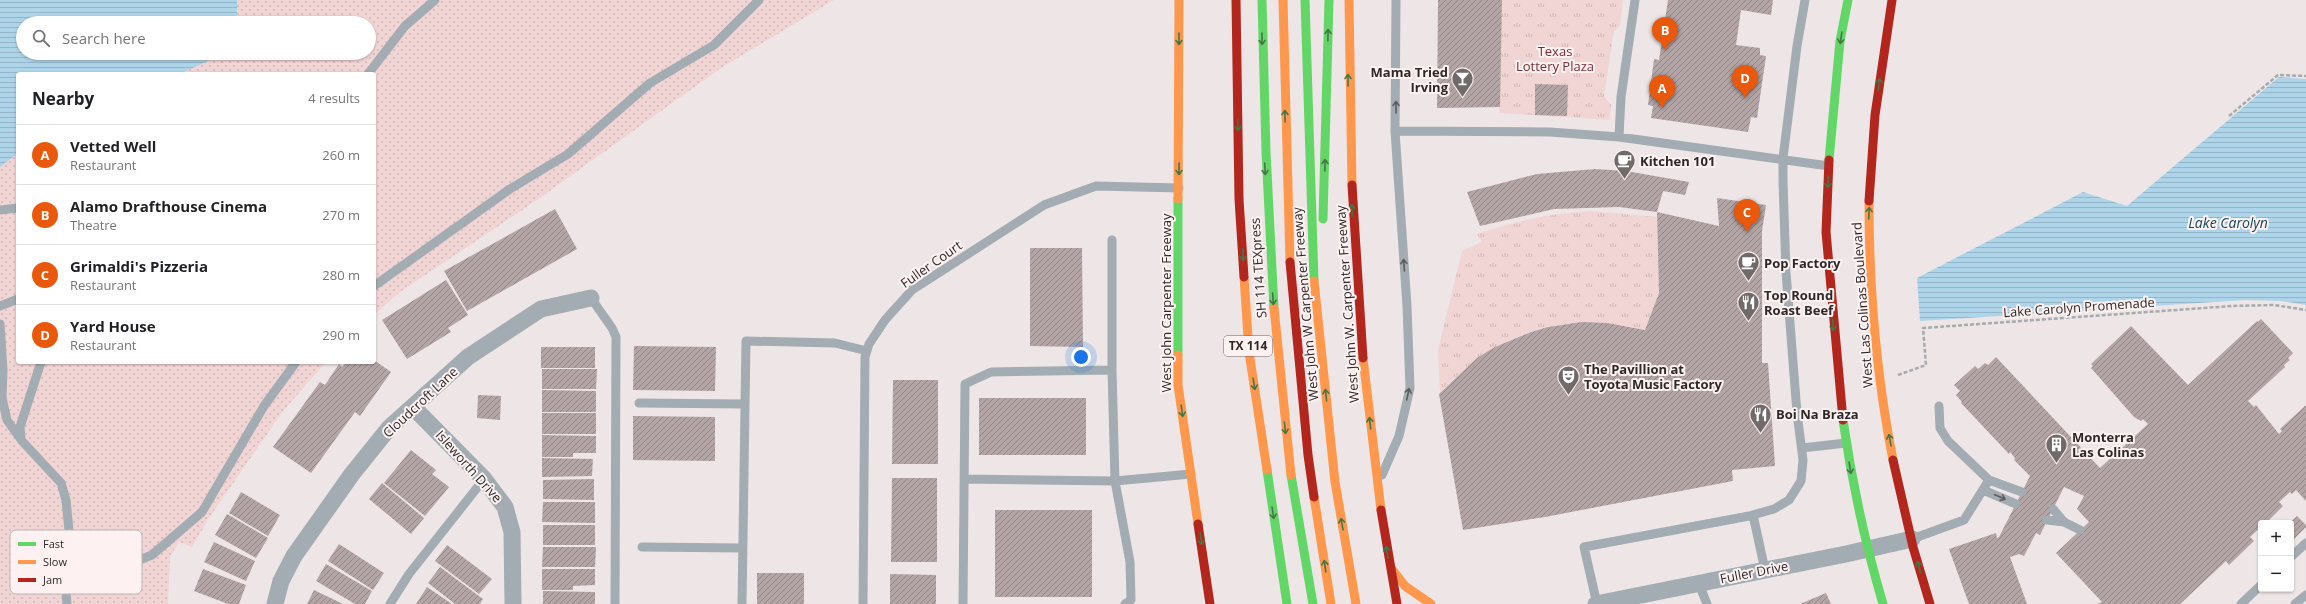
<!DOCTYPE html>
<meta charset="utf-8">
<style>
body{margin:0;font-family:"Open Sans",sans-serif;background:#f6f6f6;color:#202124}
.controls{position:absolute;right:12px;bottom:12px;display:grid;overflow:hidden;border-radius:4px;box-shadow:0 1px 3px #0004}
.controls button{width:36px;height:36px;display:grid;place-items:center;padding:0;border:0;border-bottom:1px solid #e0e0e0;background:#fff;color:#202124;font:20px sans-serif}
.you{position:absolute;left:1081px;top:357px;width:14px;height:14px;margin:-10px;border:3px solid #fff;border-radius:50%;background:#1a73e8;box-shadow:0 0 0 6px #1a73e833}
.badge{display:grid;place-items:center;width:26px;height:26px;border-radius:50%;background:#ea580c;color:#fff;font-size:13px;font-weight:700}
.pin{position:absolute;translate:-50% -33px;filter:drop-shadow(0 1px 2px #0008)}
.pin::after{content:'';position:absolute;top:21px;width:14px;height:12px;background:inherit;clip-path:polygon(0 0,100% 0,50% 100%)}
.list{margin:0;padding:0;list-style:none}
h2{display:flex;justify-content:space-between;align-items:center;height:52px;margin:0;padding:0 16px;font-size:17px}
h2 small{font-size:13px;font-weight:400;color:#757577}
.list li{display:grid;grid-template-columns:26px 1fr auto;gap:12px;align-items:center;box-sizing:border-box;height:60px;padding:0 16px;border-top:1px solid #e0e0e0}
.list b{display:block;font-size:15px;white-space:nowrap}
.list p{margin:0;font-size:13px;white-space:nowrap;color:#757577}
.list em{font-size:13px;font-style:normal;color:#757577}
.icon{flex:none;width:22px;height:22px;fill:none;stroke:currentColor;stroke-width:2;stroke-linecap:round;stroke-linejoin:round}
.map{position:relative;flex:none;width:2306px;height:604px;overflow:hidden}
.search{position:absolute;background:#fff;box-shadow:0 1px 3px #0004;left:16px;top:16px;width:360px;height:44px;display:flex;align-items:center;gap:10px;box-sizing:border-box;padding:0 14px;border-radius:22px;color:#757577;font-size:15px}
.panel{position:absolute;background:#fff;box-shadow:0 1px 3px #0004;left:16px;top:72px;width:360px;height:292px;border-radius:4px}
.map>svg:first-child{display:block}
.grass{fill:url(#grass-dots);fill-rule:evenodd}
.park{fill:url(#park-tufts)}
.water{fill:url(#water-rules)}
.building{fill:url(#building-hatch)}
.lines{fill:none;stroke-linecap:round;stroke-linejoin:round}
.path{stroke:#a7aaae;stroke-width:2.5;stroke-dasharray:4 2;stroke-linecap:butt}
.lane{stroke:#a2acb2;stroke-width:9}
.street{stroke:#a2acb2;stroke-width:17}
.fast{stroke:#63d668;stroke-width:9}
.slow{stroke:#ff974d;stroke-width:9}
.jam{stroke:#b3261e;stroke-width:9}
.oneway{stroke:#467645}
.oneway2{stroke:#5c5d5f}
.labels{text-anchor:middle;stroke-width:4;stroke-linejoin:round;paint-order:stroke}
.shield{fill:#fdf1f1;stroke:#6c6464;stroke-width:1}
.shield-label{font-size:12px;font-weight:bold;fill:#2e2828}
.park-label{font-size:13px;fill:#782e32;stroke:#fdf1f1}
.poi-label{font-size:13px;font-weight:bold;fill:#2e2828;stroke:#fdf1f1;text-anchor:start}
.street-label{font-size:13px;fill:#2e2828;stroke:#fdf1f1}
.water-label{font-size:14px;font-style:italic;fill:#15475b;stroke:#fdf1f1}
.key{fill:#fdf1f1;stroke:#bfb5b5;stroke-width:1}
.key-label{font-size:11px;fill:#2e2828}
</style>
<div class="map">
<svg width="2306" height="604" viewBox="0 0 2306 604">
<defs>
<pattern id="grass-dots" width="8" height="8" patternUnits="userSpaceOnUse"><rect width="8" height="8" fill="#f1d4d4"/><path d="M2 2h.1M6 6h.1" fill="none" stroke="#cfb6b6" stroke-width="1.8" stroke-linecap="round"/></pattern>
<pattern id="park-tufts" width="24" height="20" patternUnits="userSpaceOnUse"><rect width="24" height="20" fill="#f1d4d4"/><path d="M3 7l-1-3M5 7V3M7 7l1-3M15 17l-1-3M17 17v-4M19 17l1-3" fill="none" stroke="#cfb6b6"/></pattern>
<pattern id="water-rules" width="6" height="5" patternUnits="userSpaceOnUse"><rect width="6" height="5" fill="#add4e9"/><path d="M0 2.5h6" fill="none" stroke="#95b6c8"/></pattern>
<pattern id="building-hatch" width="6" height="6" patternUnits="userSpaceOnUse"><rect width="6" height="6" fill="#b3a5a5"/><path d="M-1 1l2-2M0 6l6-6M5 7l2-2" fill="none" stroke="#928686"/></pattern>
</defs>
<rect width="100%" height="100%" fill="#eee6e6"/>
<path class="grass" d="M 0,0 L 834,0 L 721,68 L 537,200 L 400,292 L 374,315 L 374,74 L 18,74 L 18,362 L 326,362 L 283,411 L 209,518 L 192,547 L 179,542 L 170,557 L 168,604 L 0,604 ZM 23,23 L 369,23 L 369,53 L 23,53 Z"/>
<path class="park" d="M 1502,0 L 1623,0 L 1620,26 L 1614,31 L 1604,96 L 1611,105 L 1610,120 L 1499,113 Z
M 1591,211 L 1657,217 L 1659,293 L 1645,330 C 1559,311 1501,331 1440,392 L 1438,350 L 1462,251 L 1482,242 L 1477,234 C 1515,221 1551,213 1591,211 Z"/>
<path class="water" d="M 0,0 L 237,0 L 237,23 L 23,23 L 23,53 L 221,53 L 206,62 L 179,74 L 18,74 L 18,153 L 0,167 Z
M 2279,77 L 2306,79 L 2306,305 L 2281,301 L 2246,300 L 1920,321 L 1917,278 L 2083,192 L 2127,206 Z"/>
<path class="building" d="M 1438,0 L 1502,0 L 1500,107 L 1437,108 Z
M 1668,0 L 1773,0 L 1771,15 L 1741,10 L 1736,45 L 1760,48 L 1760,55 L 1766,56 L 1757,118 L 1751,117 L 1748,132 L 1651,118 L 1653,106 L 1648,105 L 1654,59 L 1659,60 Z
M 1535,84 L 1568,85 L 1567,116 L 1535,115 Z
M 1595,169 L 1626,171 L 1689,182 L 1685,195 L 1663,191 L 1657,212 L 1619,207 L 1554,209 L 1480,226 L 1467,192 L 1537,174 Z
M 1717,198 L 1766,205 L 1762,231 L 1762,363 L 1768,363 L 1775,466 L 1732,470 L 1733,481 L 1545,517 L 1463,530 L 1439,394 L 1477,358 L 1495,347 L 1531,332 L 1548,327 L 1582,322 L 1607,323 L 1645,330 L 1659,293 L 1657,212 L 1719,226 Z
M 555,209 L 577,249 L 467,311 L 444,271 Z
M 1030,248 L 1082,248 L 1083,347 L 1030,346 Z
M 446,280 L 468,315 L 448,328 L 451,332 L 407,359 L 382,320 Z
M 2261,319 L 2293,353 L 2288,358 L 2290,360 L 2284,365 L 2285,367 L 2248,401 L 2254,407 L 2256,405 L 2279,434 L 2282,431 L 2280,429 L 2306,405 L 2306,501 L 2296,490 L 2292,494 L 2290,492 L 2279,502 L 2283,506 L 2266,523 L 2261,523 L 2261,527 L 2250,537 L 2254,541 L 2229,565 L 2226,561 L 2180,604 L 2097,604 L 2102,602 L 2056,553 L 2089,522 L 2077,509 L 2084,496 L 2064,487 L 2040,535 L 2036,533 L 2024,556 L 2019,554 L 2010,557 L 2027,604 L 1969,604 L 1949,549 L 1996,533 L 1997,538 L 1999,537 L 2030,476 L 2014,460 L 2015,458 L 2010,452 L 2009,454 L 1961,403 L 1962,402 L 1956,395 L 1960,391 L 1954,385 L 1975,366 L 1978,369 L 1985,363 L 1988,365 L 1996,357 L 2100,468 L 2148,424 L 2143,419 L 2141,421 L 2134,417 L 2091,368 L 2093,366 L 2091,364 L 2131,326 L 2188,385 L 2257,321 L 2258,322 Z
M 634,346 L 716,347 L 715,391 L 633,390 Z
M 541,347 L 595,347 L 595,368 L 541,368 Z
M 374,360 L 391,372 L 360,416 L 355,412 L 311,473 L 273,447 L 320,382 L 325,385 L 339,364 L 342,367 L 346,362 L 374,362 Z
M 542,369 L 597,369 L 596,389 L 542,389 Z
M 893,380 L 938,380 L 938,464 L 892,464 Z
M 542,390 L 596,391 L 596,412 L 542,412 Z
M 478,395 L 501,396 L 500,420 L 477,418 Z
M 979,398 L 1086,398 L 1086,455 L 979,455 Z
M 542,413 L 596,413 L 596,434 L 542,434 Z
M 633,416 L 715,417 L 715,461 L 633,460 Z
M 542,435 L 596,436 L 596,453 L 573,453 L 573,457 L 542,457 Z
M 411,450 L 436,470 L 432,474 L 449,487 L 425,516 L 384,483 Z
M 542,458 L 593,459 L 592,476 L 542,477 Z
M 892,478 L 937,478 L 937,562 L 891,562 Z
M 594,479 L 594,500 L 543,499 L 543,480 Z
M 382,483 L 424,518 L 411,534 L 369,499 Z
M 241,492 L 280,515 L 268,536 L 229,513 Z
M 543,502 L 595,502 L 595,523 L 542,522 Z
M 995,510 L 1092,510 L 1092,597 L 995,597 Z
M 227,514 L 268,538 L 256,558 L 215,535 Z
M 2297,516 L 2306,525 L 2306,527 L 2291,542 L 2291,523 L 2289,523 Z
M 543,525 L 595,525 L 595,545 L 543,545 Z
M 214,542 L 255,561 L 246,581 L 204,562 Z
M 339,544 L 384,573 L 373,590 L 328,561 Z
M 447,545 L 492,579 L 479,594 L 435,561 Z
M 543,547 L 596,547 L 595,567 L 542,567 Z
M 326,564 L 372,591 L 365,604 L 355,604 L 316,581 Z
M 440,567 L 483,599 L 480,604 L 455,604 L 428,583 Z
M 203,569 L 246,585 L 239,604 L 228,604 L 194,591 Z
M 542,569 L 595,569 L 595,585 L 573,586 L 573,590 L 542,590 Z
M 757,573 L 804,573 L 804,604 L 757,604 Z
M 890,574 L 936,575 L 936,604 L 890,604 Z
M 427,587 L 452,604 L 416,604 Z
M 314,590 L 343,604 L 307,604 Z
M 543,591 L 595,592 L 595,604 L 543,604 Z
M 1826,593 L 1831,604 L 1800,604 Z"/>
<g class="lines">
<path class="path" d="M 2229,116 L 2278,75 L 2306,76
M 1898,375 L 1926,365 L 1923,328 L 2232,306 L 2274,305 L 2306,310"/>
<path class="lane" d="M 368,74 L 405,26 L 435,0
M 1395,131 L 1550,132 L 1619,137 L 1829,166
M 1619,137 L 1621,97 L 1635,0
M 0,210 L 18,208
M 1112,240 L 1112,370 L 1115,481 L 1191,474
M 374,286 L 510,189 L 568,154 L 650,83 L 714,45 L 759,0
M 591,298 L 612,328 L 616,337 L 615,604
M 0,306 L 18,299
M 0,324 L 3,370 L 2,398 L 7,420 L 22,441 L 61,483 L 66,500 L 71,551 L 64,568 L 67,604
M 639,403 L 744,404
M 21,439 L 20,427 L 41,362
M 1802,448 L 1846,443
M 1382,475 L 1399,436 L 1410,388 L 1407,306 L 1395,131 L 1396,0
M 964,479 L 1115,481 L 1130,562 L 1131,600 L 1125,604
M 1989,480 L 2022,492
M 1983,490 L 2016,504
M 1753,515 L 1765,570
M 2047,520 L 2064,522 L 2053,509
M 2064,522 L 2080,530
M 1912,539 L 1964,520 L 1989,480 L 1948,441 L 1940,428 L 1939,406
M 642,547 L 742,548
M 71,551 L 99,565 L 124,566 L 152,555 L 202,512 L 264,406 L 296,362
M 2291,557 L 2306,543
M 1699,584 L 1707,604
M 390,604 L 409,574 L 484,479
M 742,604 L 746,341 L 835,343 L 867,351
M 863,604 L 865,357 L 869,344 L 885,320 L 912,290 L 1044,205 L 1096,186 L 1179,188
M 963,604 L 965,384 L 991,372 L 1112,370
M 1597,604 L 1584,547 L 1749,516 L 1774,509 L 1789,500 L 1801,481 L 1803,460 L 1797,413 L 1786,272 L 1783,181 L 1783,158 L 1797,46 L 1805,0
M 2241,604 L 2261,585
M 2295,604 L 2306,595"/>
<path class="street" d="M 413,407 L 484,479 L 505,507 L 512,532 L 513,604
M 275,604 L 281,581 L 294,556 L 352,474 L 389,428 L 468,357 L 541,309 L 591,298
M 1596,604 L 1846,554 L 1912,539"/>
<path class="fast" d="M 1262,0 L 1266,152 L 1274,308
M 1305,0 L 1314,281
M 1829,160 L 1840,41 L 1848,0
M 1323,219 L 1329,0
M 1178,355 L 1178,199
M 1843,420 C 1852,483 1865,543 1883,604
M 1267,470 L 1287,604
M 1291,475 L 1313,604"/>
<path class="slow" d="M 1283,0 L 1290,262
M 1349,0 L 1352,185
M 1178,199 L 1179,0
M 1869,201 C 1869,288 1876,374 1893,460
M 1244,277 L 1249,352 L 1267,470
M 1314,281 L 1335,482 L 1356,604
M 1274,308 L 1291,475
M 1178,355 L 1178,385 L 1198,524
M 1363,358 L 1381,510
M 1314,497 L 1331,604
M 1391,568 L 1405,586 L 1431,604"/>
<path class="jam" d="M 1236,0 L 1239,199 L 1244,277
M 1829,160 L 1826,232 L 1843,420
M 1352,185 L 1363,358
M 1869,201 L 1875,115 L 1892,0
M 1290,262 L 1308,455 L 1314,497
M 1893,460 L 1913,547 L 1930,604
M 1381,510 L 1397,604
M 1198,524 L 1210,604"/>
</g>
<defs><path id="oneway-shaft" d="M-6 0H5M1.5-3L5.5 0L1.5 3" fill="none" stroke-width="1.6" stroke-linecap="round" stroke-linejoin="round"/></defs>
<g class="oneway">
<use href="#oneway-shaft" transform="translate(1328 35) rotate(-89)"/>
<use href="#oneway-shaft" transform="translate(1841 38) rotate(99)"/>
<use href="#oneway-shaft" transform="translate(1179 39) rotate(90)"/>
<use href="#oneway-shaft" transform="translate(1262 39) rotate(89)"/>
<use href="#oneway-shaft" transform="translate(1348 80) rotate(-90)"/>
<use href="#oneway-shaft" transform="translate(1879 84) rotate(-82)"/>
<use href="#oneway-shaft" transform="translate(1285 116) rotate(-91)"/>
<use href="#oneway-shaft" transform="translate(1238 125) rotate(89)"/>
<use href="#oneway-shaft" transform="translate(1325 165) rotate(-89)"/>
<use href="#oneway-shaft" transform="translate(1179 169) rotate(90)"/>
<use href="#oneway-shaft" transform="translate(1265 169) rotate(87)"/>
<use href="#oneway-shaft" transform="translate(1828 182) rotate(93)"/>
<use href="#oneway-shaft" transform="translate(1352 210) rotate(-92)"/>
<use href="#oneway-shaft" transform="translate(1869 213) rotate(-87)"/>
<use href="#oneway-shaft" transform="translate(1243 255) rotate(87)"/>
<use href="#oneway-shaft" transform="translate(1273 299) rotate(86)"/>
<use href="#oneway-shaft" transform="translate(1833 325) rotate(85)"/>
<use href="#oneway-shaft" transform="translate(1254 384) rotate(81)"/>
<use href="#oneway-shaft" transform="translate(1326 395) rotate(-96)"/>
<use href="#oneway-shaft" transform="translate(1182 411) rotate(82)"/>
<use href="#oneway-shaft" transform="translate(1370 423) rotate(-97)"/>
<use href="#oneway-shaft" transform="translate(1285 428) rotate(84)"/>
<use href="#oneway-shaft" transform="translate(1890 440) rotate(-101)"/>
<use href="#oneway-shaft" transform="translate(1850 468) rotate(81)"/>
<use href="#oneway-shaft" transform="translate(1273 513) rotate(81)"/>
<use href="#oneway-shaft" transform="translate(1342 524) rotate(-100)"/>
<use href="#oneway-shaft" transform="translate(1201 539) rotate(82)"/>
<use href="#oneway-shaft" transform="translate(1387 552) rotate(-100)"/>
<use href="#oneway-shaft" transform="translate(1325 566) rotate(-98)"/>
<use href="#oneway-shaft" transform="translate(1919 567) rotate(-104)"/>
</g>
<g class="oneway2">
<use href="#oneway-shaft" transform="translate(1396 107) rotate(-90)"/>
<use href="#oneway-shaft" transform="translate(1404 265) rotate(-94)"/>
<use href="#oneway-shaft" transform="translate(1408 394) rotate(-78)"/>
<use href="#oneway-shaft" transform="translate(2000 497) rotate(24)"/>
</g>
<defs>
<symbol id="bar-pin" viewBox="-11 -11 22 30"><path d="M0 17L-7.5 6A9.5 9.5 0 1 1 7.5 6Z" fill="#716a6a" stroke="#fdf1f1"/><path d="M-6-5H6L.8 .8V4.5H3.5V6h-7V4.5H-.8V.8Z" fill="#fff"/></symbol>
<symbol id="cafe-pin" viewBox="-11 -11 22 30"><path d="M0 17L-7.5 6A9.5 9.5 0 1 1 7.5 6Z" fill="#716a6a" stroke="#fdf1f1"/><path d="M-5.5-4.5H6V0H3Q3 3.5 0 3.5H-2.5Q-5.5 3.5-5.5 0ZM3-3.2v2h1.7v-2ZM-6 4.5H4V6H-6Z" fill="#fff"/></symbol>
<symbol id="restaurant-pin" viewBox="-11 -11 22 30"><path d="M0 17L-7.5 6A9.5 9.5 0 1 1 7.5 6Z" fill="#716a6a" stroke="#fdf1f1"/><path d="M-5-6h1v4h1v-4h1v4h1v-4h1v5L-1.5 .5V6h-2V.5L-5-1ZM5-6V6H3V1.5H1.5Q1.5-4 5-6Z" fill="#fff"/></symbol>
<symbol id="theatre-pin" viewBox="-11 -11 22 30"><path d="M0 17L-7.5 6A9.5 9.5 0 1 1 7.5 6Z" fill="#716a6a" stroke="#fdf1f1"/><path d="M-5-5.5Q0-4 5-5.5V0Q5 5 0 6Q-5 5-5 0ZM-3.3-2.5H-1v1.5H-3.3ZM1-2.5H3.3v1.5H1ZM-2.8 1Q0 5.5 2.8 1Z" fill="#fff"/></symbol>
<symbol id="building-pin" viewBox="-11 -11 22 30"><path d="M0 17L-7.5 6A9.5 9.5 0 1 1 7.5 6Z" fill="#716a6a" stroke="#fdf1f1"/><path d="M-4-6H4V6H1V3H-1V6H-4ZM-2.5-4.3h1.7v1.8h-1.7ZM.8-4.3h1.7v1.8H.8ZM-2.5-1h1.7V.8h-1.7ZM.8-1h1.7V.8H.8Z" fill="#fff"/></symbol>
</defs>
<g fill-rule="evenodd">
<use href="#bar-pin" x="1450" y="66" width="25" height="34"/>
<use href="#cafe-pin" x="1612" y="148" width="25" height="34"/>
<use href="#cafe-pin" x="1736" y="250" width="25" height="34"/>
<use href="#restaurant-pin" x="1736" y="290" width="25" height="34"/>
<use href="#theatre-pin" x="1556" y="364" width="25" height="34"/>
<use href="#restaurant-pin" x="1748" y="402" width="25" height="34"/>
<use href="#building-pin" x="2044" y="432" width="25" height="34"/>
</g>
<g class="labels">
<rect class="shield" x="1224" y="336" width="48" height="20" rx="3"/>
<g class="shield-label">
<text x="1248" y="350">TX 114</text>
</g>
<g class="park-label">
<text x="1555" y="56">Texas<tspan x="1555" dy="15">Lottery Plaza</tspan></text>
</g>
<g class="poi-label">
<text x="1448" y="77" text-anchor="end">Mama Tried<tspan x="1448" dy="15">Irving</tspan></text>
<text x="1640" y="166">Kitchen 101</text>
<text x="1764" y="268">Pop Factory</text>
<text x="1764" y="300">Top Round<tspan x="1764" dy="15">Roast Beef</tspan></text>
<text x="1584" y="374">The Pavillion at<tspan x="1584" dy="15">Toyota Music Factory</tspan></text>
<text x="1776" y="419">Boi Na Braza</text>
<text x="2072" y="442">Monterra<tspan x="2072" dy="15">Las Colinas</tspan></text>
</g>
<g class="street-label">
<text transform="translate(931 264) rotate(-35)" y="5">Fuller Court</text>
<text transform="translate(1258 268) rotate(-94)" y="5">SH 114 TEXpress</text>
<text transform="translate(1166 303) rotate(-90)" y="5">West John Carpenter Freeway</text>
<text transform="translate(1305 304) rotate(-95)" y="5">West John W Carpenter Freeway</text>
<text transform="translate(1347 304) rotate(-94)" y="5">West John W. Carpenter Freeway</text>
<text transform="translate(1862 305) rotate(-94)" y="5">West Las Colinas Boulevard</text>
<text transform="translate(2079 307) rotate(-4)" y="5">Lake Carolyn Promenade</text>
<text transform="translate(420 402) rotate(-43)" y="5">Cloudcroft Lane</text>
<text transform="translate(469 466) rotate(48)" y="5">Isleworth Drive</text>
<text transform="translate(1754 572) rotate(-11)" y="5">Fuller Drive</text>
</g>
<g class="water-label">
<text x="2228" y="228">Lake Carolyn</text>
</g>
</g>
<rect x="10" y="530" width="132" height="64" rx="6" class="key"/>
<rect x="18" y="542" width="18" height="4" fill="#63d668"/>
<rect x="18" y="560" width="18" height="4" fill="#ff974d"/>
<rect x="18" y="578" width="18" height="4" fill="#b3261e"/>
<g class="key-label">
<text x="43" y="548">Fast</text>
<text x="43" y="566">Slow</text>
<text x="43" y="584">Jam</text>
</g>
</svg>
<div class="controls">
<button>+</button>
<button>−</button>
</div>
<div class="you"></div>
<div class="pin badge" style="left:1662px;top:108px">A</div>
<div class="pin badge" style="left:1665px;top:50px">B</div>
<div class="pin badge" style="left:1747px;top:232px">C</div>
<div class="pin badge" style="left:1745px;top:98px">D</div>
<div class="search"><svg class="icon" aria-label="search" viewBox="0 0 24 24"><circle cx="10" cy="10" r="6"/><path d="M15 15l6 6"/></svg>Search here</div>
<section class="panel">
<h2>Nearby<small>4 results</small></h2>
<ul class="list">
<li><span class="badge">A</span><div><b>Vetted Well</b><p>Restaurant</p></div><em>260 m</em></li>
<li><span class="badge">B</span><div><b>Alamo Drafthouse Cinema</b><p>Theatre</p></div><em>270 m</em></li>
<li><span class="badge">C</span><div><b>Grimaldi's Pizzeria</b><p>Restaurant</p></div><em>280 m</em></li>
<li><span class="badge">D</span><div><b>Yard House</b><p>Restaurant</p></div><em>290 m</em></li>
</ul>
</section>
</div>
